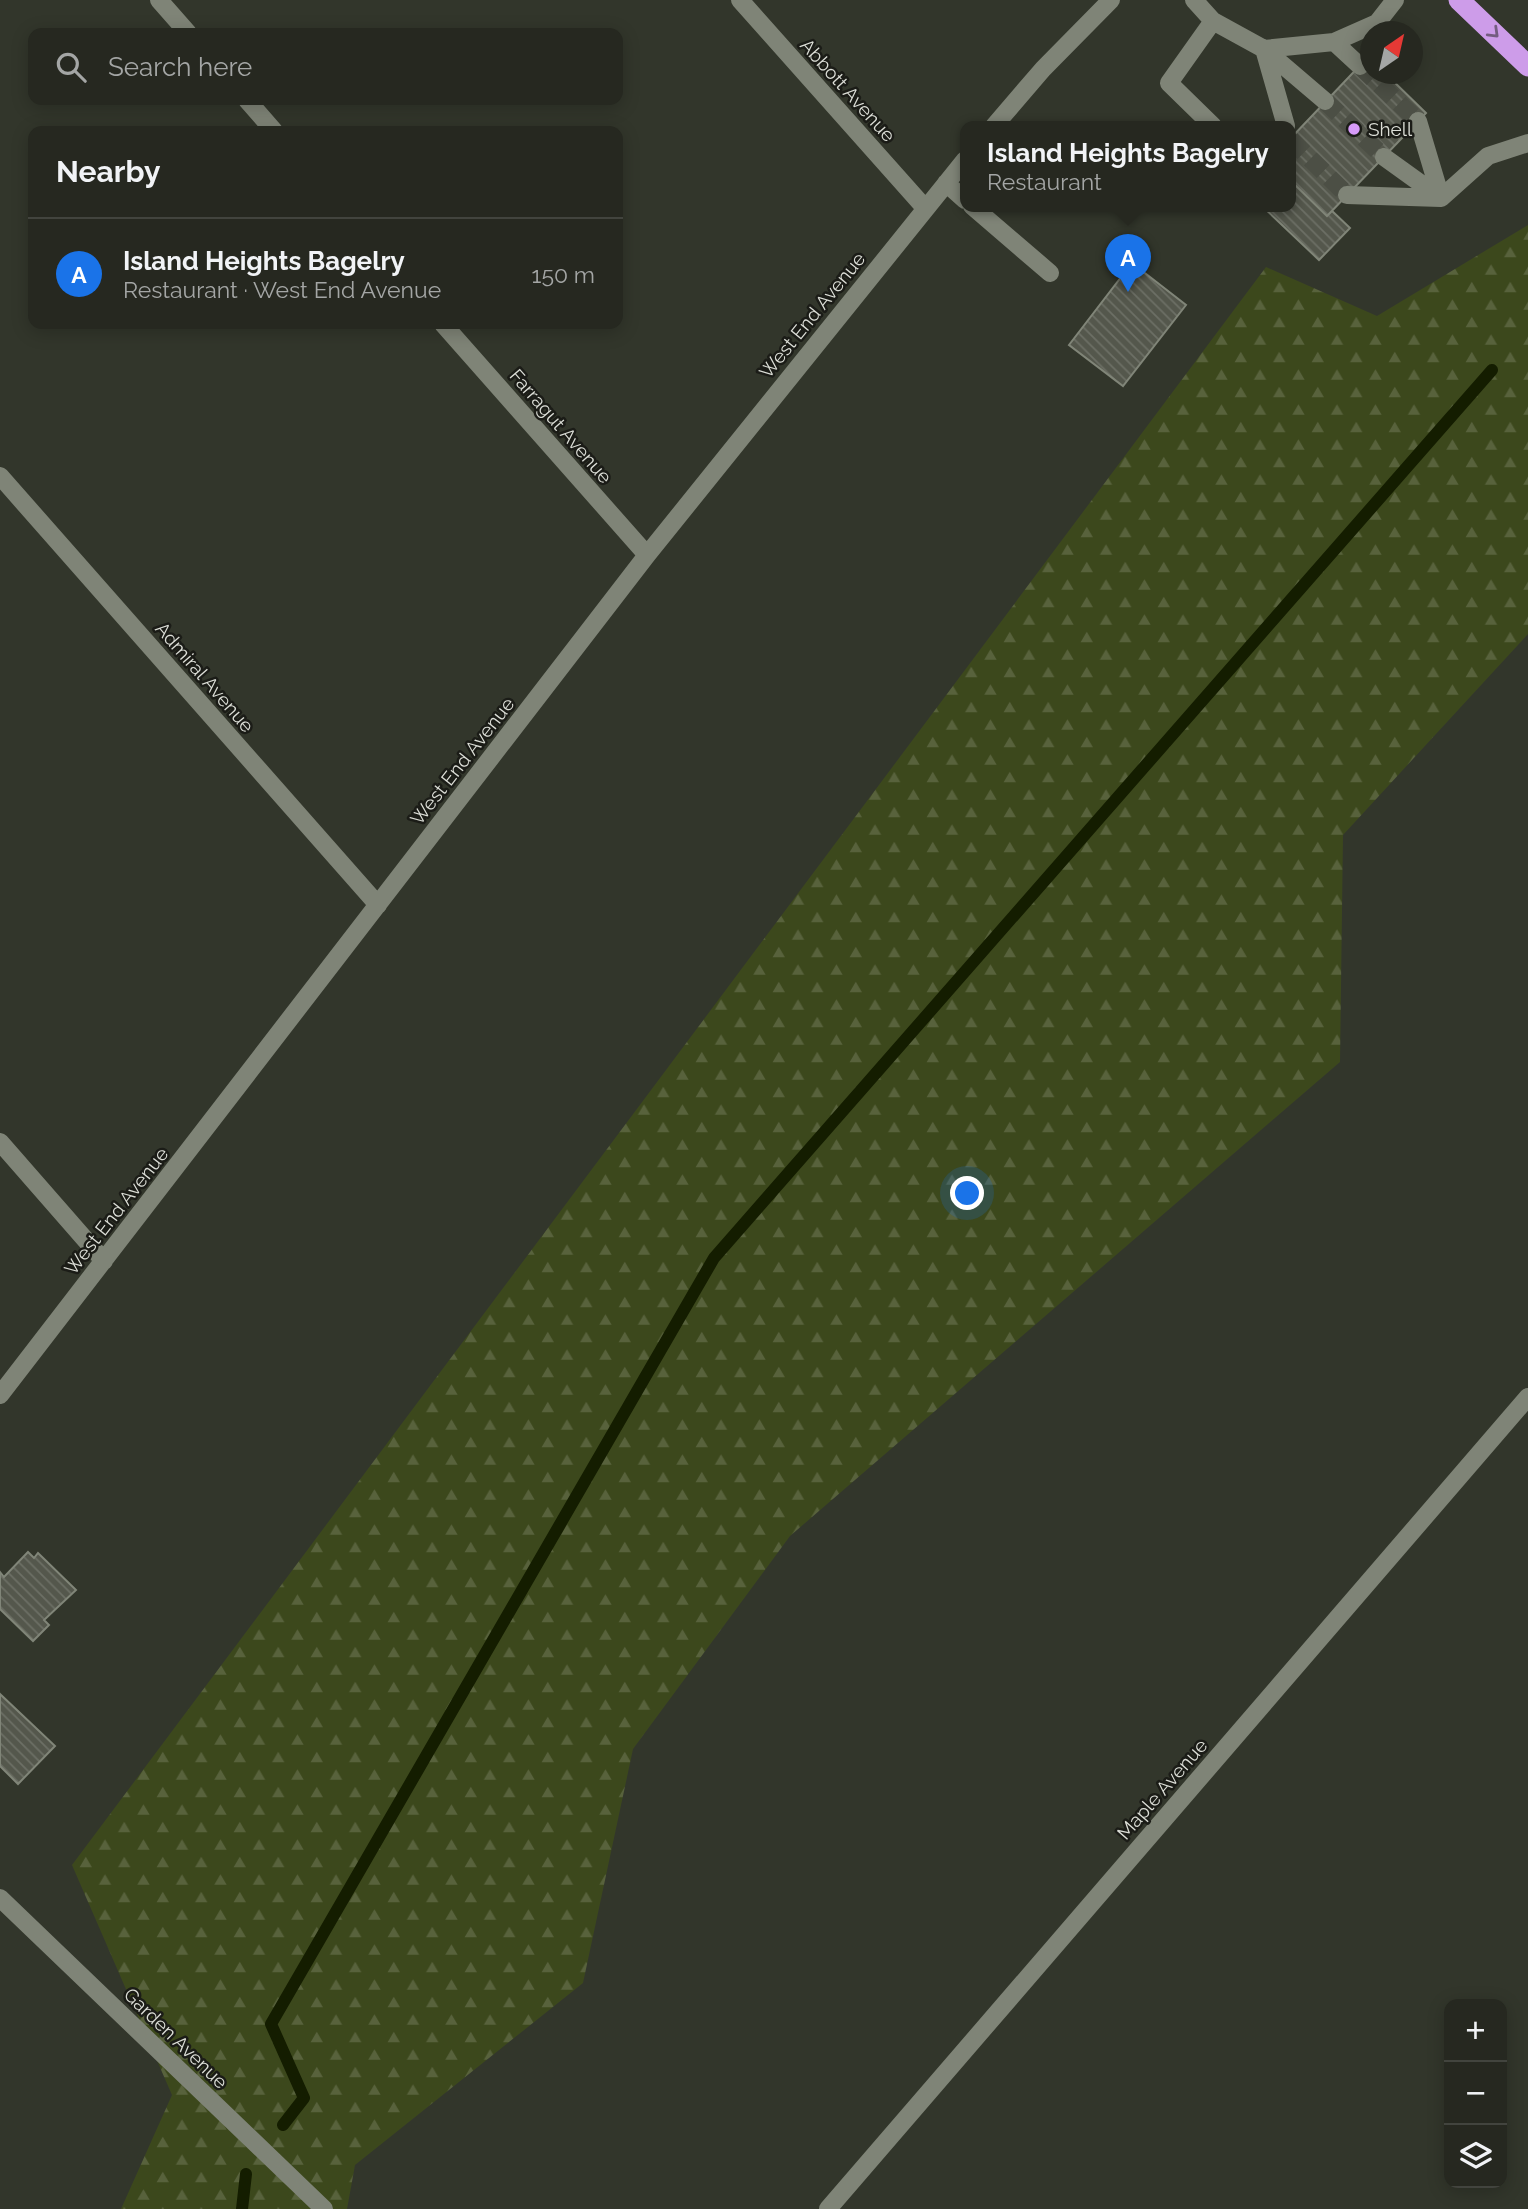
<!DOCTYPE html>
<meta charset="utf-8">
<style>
body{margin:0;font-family:Raleway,sans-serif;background:#32342d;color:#f1f3f6}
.controls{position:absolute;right:21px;bottom:21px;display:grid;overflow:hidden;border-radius:14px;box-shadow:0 4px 18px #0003}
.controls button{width:63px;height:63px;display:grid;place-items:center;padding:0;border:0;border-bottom:2px solid #42443e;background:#262820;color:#f1f3f6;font:35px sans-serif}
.compass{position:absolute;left:1360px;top:21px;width:63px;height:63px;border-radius:50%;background:#262820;box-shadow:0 4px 18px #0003;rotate:34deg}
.you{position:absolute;left:968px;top:1194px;width:24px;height:24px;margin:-18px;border:5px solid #fff;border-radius:50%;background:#1a73e8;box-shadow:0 0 0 10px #1a73e833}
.badge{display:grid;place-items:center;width:46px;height:46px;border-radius:50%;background:#1a73e8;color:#fff;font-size:23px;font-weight:700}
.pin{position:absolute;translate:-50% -58px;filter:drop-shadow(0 2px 4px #0008)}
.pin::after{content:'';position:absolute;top:37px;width:24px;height:21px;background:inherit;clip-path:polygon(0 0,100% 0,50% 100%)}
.popup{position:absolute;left:960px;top:121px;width:336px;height:91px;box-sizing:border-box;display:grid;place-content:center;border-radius:14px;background:#262820;filter:drop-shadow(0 2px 5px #0005);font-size:23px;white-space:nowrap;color:#a4a6a5}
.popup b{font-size:26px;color:#f1f3f6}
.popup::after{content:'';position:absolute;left:50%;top:100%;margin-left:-14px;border:14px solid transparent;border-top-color:#262820}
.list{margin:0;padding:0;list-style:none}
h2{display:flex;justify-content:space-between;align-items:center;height:91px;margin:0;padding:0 28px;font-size:30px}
h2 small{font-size:23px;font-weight:400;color:#a4a6a5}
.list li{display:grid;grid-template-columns:46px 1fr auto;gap:21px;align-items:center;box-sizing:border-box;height:112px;padding:0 28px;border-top:2px solid #42443e}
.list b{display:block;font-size:26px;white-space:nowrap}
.list p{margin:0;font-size:23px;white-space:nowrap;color:#a4a6a5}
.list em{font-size:23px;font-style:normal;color:#a4a6a5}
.icon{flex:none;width:38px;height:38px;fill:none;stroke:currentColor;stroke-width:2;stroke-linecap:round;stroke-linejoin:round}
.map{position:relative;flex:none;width:1528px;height:2209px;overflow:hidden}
.search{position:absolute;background:#262820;box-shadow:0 4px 18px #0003;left:28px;top:28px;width:595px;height:77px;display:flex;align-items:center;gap:18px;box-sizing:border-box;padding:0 24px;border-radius:14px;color:#a4a6a5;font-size:26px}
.panel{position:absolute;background:#262820;box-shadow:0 4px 18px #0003;left:28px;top:126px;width:595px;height:203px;border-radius:14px}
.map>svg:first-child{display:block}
.forest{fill:url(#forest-firs)}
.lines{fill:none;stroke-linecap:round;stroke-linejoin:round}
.stream{stroke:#141d00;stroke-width:12}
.building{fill:url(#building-back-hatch);stroke:#808578;stroke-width:2}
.minor-tunnel{stroke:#4c4f45;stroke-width:18;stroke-dasharray:18 9;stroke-linecap:butt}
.minor{stroke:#7f8477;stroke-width:18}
.highway{stroke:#cd9ce9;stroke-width:21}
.oneway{stroke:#745c80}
.poi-dot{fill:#d79bf9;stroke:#1b1c17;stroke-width:2.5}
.labels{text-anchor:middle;stroke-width:5;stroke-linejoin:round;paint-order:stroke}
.street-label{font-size:19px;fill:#dcded7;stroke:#1b1c17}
.poi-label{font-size:19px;fill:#dcded7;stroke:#1b1c17;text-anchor:start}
</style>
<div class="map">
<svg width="1528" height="2209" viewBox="0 0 1528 2209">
<defs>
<pattern id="forest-firs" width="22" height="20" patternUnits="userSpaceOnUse" patternTransform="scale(1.75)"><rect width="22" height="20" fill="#3c481c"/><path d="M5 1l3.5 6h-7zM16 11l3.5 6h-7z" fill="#58623c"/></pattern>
<pattern id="building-back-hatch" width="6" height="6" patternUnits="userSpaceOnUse" patternTransform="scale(1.75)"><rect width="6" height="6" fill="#54574c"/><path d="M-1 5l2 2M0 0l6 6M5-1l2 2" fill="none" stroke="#6c6f65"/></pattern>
</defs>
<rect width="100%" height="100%" fill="#32362b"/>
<path class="forest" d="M 1528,225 L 1528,634 L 1343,835 L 1340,1062 L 790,1536 L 633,1749 L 583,1983 L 355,2165 L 347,2209 L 121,2209 L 172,2095 L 72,1865 L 1266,267 L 1377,316 Z"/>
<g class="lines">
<path class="stream" d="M 283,2125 L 304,2098 L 271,2024 L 714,1258 L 1492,370
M 242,2209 L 246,2174"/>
</g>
<path class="building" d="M 1368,57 L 1370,59 L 1370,74 L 1386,74 L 1426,113 L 1327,216 L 1291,181 L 1291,138 Z
M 1291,181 L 1327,216 L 1332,211 L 1350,228 L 1319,260 L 1262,206 L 1291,206 Z
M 1132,263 L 1186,305 L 1123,386 L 1069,345 Z
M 28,1552 L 34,1558 L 38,1553 L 76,1590 L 44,1620 L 49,1625 L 33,1641 L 0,1609 L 0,1572 L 4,1577 Z
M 0,1694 L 55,1746 L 18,1784 L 0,1766 Z"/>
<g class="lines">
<path class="minor-tunnel" d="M 1360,66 L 1418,121
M 1325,101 L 1384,157
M 1291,140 L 1347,195"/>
<path class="minor" d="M 159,0 L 188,33
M 740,0 L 925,208
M 1194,0 L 1213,21 L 1264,49 L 1325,101
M 1213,21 L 1169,83 L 1213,126
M 1334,42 L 1360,66
M 247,100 L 274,131
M 994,126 L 1043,69 L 1111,0
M 1286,126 L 1264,49 L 1334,42 L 1377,23 L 1395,0
M 1384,157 L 1441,198 L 1488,156 L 1528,143
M 946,183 L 965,200
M 1347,195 L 1441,198 L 1418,121
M 972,206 L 1050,273
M 443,324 L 647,555
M 0,476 L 378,905
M 0,1142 L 104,1261
M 0,1395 L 647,555 L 965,160
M 0,1898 L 324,2209
M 828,2209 L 1528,1397"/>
<path class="highway" d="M 1459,0 L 1528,66"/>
</g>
<defs><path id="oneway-chevron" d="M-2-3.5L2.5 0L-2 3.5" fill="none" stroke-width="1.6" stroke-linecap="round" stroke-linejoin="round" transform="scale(1.75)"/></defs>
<use class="oneway" href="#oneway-chevron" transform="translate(1494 33) rotate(44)"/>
<circle class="poi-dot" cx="1354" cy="129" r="7"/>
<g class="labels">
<g class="street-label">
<text transform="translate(848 90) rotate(48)" y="7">Abbott Avenue</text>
<text transform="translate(812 315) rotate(-51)" y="7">West End Avenue</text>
<text transform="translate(561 426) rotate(49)" y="7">Farragut Avenue</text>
<text transform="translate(205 677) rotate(49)" y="7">Admiral Avenue</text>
<text transform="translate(462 761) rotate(-52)" y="7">West End Avenue</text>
<text transform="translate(116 1211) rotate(-52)" y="7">West End Avenue</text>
<text transform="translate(1162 1789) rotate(-49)" y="7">Maple Avenue</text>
<text transform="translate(176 2038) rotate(44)" y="7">Garden Avenue</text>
</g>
<g class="poi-label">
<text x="1368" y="136">Shell</text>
</g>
</g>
</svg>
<div class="controls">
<button>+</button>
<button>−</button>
<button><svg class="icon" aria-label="layers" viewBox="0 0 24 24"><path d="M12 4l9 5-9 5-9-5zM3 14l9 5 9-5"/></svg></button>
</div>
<svg class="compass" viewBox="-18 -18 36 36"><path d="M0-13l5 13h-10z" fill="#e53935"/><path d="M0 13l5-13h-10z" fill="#a4a6a5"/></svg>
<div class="you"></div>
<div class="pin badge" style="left:1128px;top:292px">A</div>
<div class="popup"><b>Island Heights Bagelry</b>Restaurant</div>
<div class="search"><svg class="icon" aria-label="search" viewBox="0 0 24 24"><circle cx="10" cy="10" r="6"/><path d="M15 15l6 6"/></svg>Search here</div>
<section class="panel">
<h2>Nearby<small></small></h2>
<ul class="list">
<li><span class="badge">A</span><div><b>Island Heights Bagelry</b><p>Restaurant · West End Avenue</p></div><em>150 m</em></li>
</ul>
</section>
</div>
